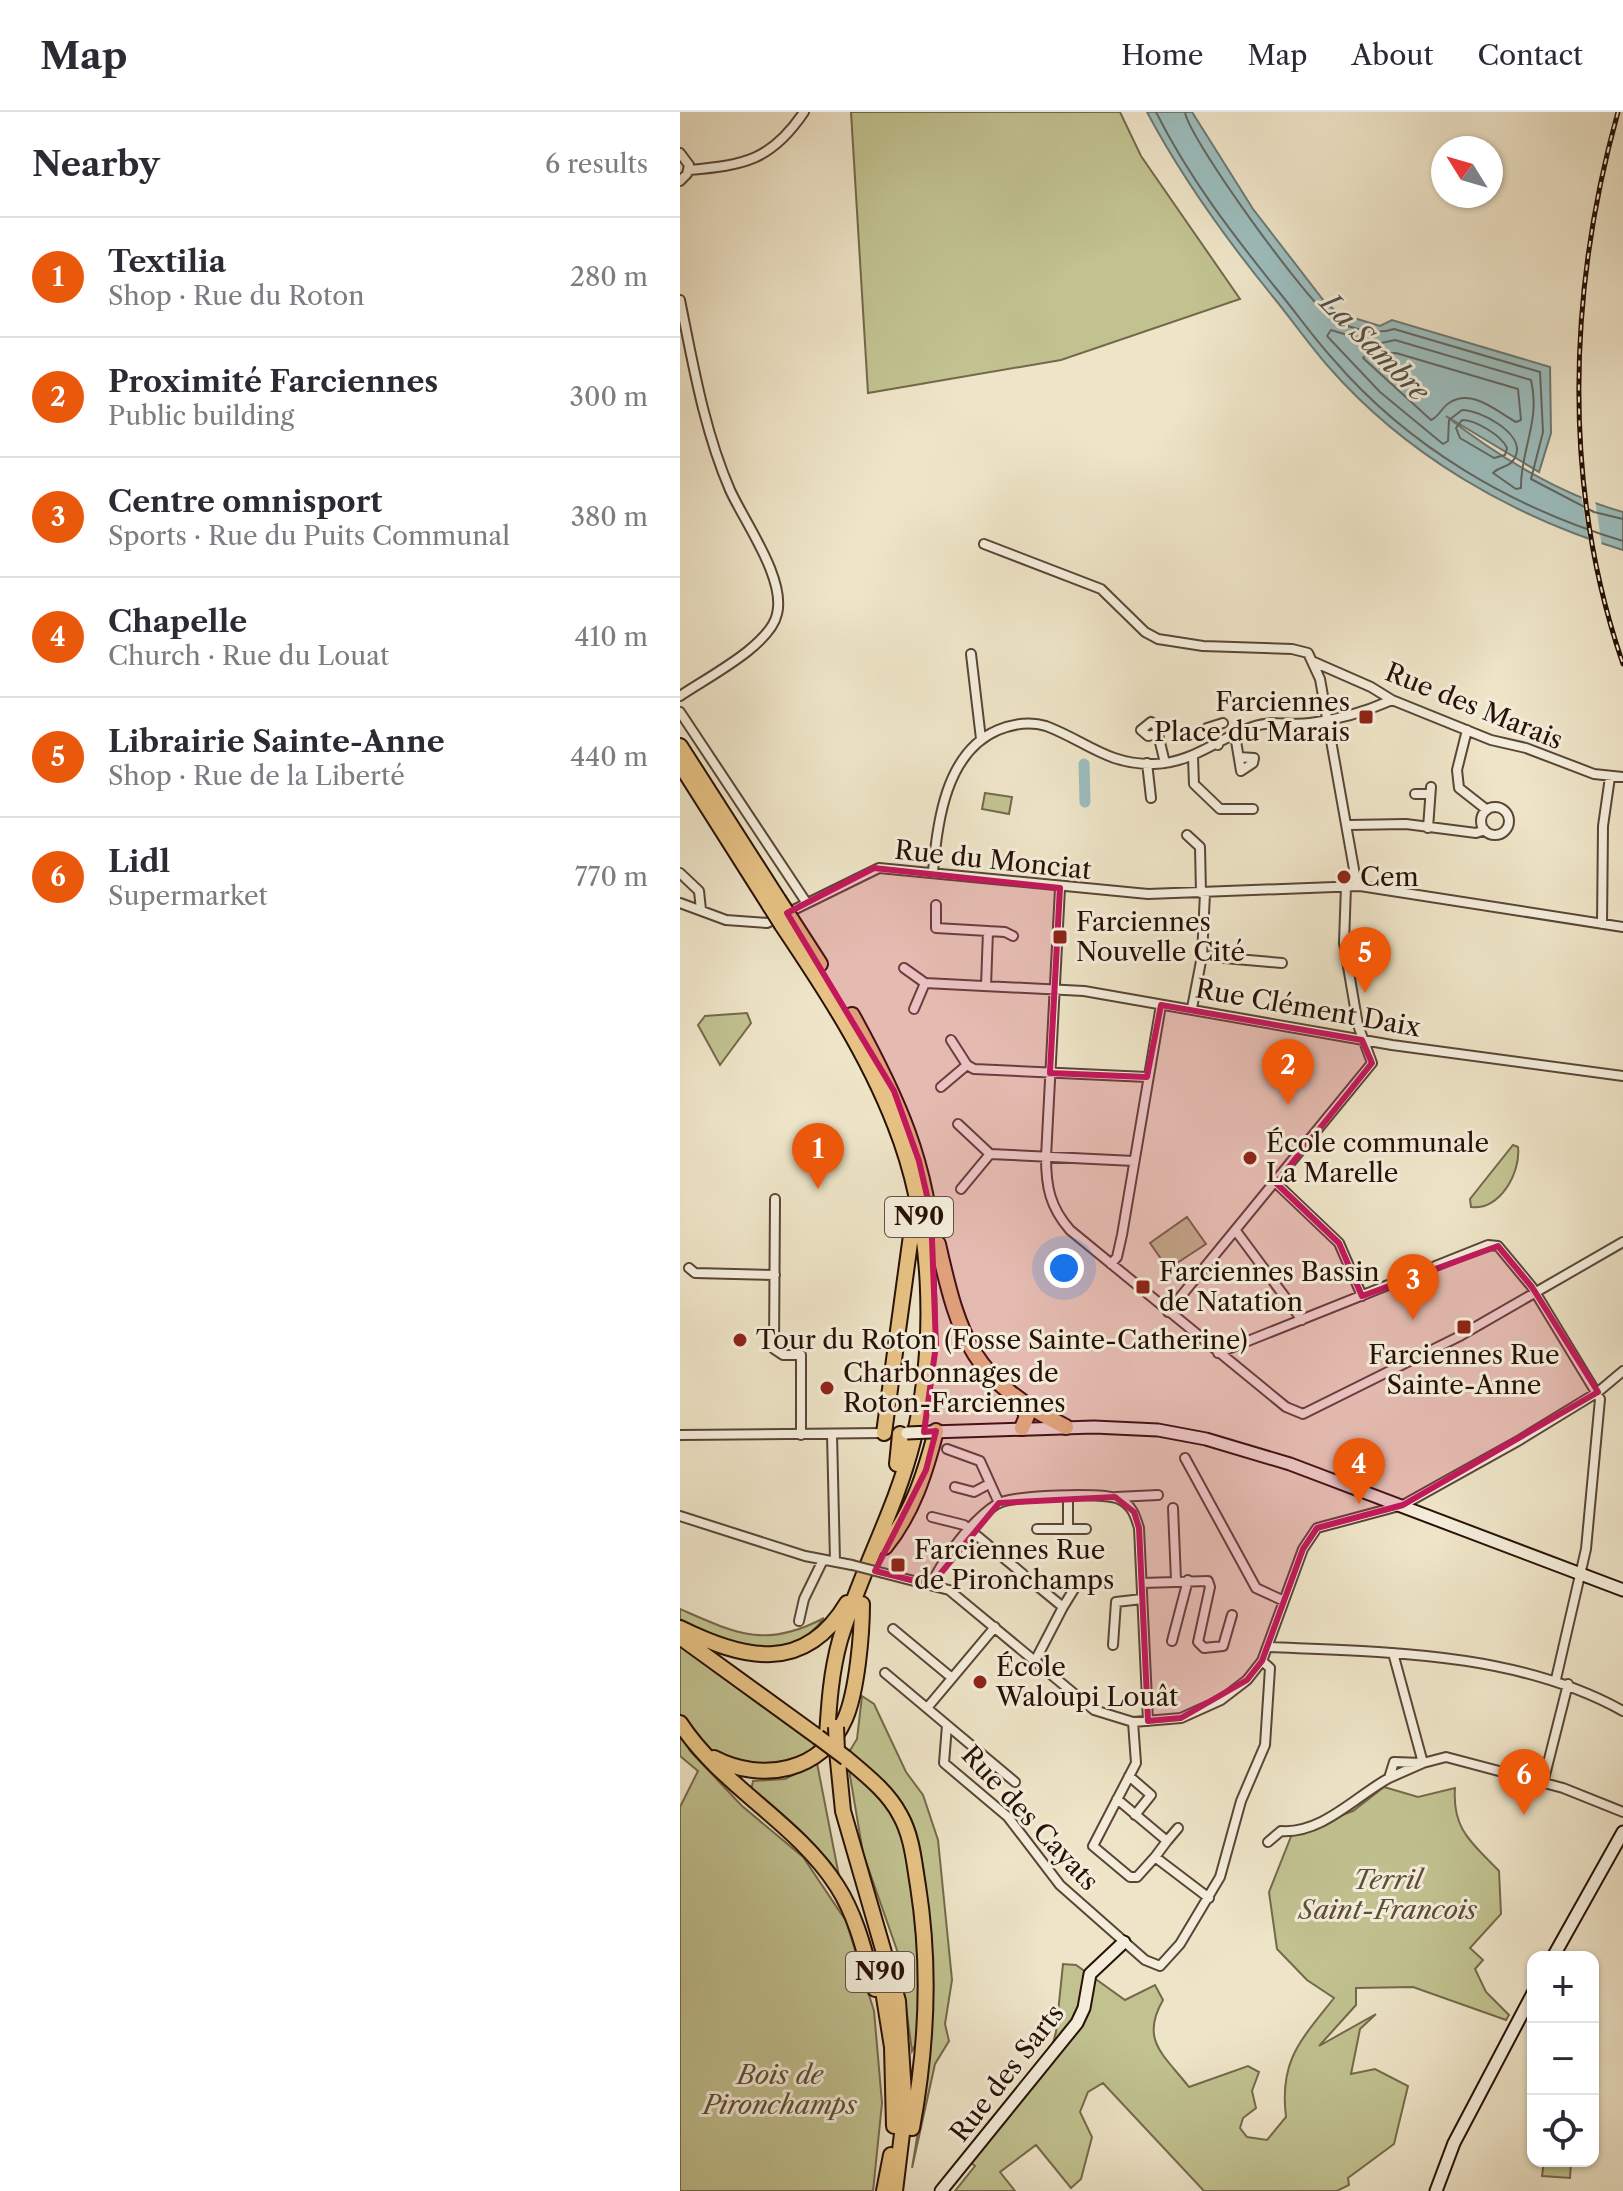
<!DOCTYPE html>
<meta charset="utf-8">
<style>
body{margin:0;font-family:"Libre Caslon Text",serif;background:#f7f7f7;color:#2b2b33}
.controls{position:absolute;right:24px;bottom:24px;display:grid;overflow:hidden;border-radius:16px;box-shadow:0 2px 6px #0004}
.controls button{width:72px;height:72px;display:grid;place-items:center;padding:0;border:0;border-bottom:2px solid #e1e1e2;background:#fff;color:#2b2b33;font:40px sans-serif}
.compass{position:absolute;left:751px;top:24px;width:72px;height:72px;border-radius:50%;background:#fff;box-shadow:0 2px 6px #0004;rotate:307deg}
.you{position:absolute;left:384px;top:1156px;width:28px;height:28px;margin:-20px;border:6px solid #fff;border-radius:50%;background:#1a73e8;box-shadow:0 0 0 12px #1a73e833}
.badge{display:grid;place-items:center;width:52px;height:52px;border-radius:50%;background:#ea580c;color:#fff;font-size:26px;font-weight:700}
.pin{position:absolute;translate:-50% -66px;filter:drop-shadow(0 2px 4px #0008)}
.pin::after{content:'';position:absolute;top:42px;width:28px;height:24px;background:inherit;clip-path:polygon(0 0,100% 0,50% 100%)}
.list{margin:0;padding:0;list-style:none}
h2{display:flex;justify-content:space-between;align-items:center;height:104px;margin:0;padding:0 32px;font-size:34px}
h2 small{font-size:26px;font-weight:400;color:#7c7c81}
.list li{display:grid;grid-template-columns:52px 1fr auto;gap:24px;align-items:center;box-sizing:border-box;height:120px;padding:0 32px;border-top:2px solid #e1e1e2}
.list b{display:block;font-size:30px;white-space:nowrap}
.list p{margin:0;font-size:26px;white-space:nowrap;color:#7c7c81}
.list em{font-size:26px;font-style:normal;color:#7c7c81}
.icon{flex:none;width:44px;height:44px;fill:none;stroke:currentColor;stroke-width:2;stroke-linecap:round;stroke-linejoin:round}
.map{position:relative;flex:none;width:943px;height:2079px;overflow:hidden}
header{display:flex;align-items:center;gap:48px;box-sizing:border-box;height:112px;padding:0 40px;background:#fff;border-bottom:2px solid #e1e1e2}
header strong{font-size:38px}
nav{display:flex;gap:44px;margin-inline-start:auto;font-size:28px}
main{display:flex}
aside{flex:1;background:#fff}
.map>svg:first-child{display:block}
.green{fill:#c1c290;stroke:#74694a;stroke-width:2}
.water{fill:#9cbdbd;stroke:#6d7873;stroke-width:2}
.pier{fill:#eee4c7}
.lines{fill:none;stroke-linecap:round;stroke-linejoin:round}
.shore{stroke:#626661;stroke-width:2}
.river{stroke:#9cbdbd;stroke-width:11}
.street-casing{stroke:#594536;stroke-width:12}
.secondary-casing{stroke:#271005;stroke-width:15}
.highway-casing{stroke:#271005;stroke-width:18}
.street{stroke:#f4eddb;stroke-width:8}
.secondary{stroke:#f4eddb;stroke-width:11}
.highway{stroke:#e7c284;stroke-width:14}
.rail-casing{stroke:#271005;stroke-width:5}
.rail{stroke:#f4eddb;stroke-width:2;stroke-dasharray:6;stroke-linecap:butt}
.street-bridge-casing{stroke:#594536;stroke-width:12;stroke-linecap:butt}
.secondary-bridge-casing{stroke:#271005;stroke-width:15;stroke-linecap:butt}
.highway-bridge-casing{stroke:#271005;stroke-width:18;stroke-linecap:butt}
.street-bridge{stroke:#f4eddb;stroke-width:8}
.secondary-bridge{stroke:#f4eddb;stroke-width:11}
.highway-bridge{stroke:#e7c284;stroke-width:14}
.marked{fill:#c2185b;fill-opacity:0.2;stroke:#c2185b;stroke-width:6;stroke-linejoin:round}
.poi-dot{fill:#8f2418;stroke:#f4eddb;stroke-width:3}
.labels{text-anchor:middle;stroke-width:6;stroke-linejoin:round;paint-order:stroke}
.shield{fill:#f4eddb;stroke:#645245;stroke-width:2}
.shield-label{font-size:24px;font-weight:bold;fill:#271005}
.poi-label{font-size:26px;fill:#271005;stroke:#f4eddb;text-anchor:start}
.street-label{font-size:26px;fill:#271005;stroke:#f4eddb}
.park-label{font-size:26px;font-style:italic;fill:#5d4e36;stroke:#f4eddb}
.water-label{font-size:28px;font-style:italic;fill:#504d45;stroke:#f4eddb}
</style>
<header>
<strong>Map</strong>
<nav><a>Home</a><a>Map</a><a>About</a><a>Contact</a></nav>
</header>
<main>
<aside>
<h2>Nearby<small>6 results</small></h2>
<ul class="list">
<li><span class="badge">1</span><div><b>Textilia</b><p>Shop · Rue du Roton</p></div><em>280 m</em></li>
<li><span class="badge">2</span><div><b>Proximité Farciennes</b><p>Public building</p></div><em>300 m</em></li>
<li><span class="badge">3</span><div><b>Centre omnisport</b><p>Sports · Rue du Puits Communal</p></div><em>380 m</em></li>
<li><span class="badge">4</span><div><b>Chapelle</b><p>Church · Rue du Louat</p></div><em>410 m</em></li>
<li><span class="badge">5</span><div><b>Librairie Sainte-Anne</b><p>Shop · Rue de la Liberté</p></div><em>440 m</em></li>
<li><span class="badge">6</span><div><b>Lidl</b><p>Supermarket</p></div><em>770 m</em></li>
</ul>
</aside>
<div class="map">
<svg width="943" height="2079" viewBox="0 0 943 2079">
<rect width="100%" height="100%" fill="#eee4c7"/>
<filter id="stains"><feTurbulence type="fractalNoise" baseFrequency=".0025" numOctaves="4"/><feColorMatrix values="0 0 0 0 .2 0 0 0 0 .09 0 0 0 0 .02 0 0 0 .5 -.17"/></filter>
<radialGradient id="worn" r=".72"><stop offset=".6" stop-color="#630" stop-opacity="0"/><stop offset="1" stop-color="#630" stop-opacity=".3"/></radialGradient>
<path class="green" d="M 171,0 L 440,0 L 461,44 L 560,187 L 381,248 L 188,281 Z
M 305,681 L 332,685 L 329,702 L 302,697 Z
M 67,901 L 71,911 L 40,953 L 18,913 L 25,904 Z
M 833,1033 L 838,1035 C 841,1060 820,1099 791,1095 L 790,1087 Z
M 507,1105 L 526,1132 L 488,1157 L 470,1131 Z
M 0,1497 C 57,1522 85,1537 144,1506 C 106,1558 46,1530 0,1507 Z
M 0,1533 L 135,1633 L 126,1646 L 90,1657 L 26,1639 L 0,1605 Z
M 182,1584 L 194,1592 L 226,1660 L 243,1683 L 258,1728 L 272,1868 L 265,1912 L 269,1929 L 255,1952 L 232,2056 C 249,1957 259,1872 245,1771 C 242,1748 240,1722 228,1701 C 213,1676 190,1659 169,1640 L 177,1627 Z
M 0,1619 L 10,1639 L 62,1694 L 123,1745 L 166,1809 L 194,1899 L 202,1991 L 193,2079 L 0,2079 L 0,1695 L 18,1659 L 0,1644 Z
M 137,1651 L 159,1764 L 140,1740 L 71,1679 L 73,1669 L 105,1667 Z
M 169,1658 C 183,1671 203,1684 213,1701 C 245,1755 240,1864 239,1926 L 232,1939 L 219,1844 L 183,1741 Z
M 704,1675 L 738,1685 L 775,1676 C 772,1717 791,1730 819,1759 L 821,1802 L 790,1836 L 803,1848 L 795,1857 L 806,1880 L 829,1903 L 826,1908 L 733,1875 L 676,1876 L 676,1893 L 639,1934 L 696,1902 L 680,1917 L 671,1962 L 695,1957 L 728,1974 L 714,2032 L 668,2066 L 669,2073 L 657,2079 L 524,2079 L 423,1971 L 408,1980 L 400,2000 L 412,2025 L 401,2067 L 391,2076 L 356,2033 L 320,2060 L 335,2079 L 275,2079 L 295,2054 L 290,2050 L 367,1953 L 376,1920 L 383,1852 L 396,1853 L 445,1888 L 475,1873 L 483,1888 C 460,1928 483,1942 509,1975 L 568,1954 L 579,1960 L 572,1979 L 576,1996 L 563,2006 L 560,2016 L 567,2025 L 587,2028 L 606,2005 C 599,1948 621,1928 654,1886 L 627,1868 L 597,1837 L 589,1780 L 612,1722 L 673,1699 Z
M 864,2049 L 891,2049 L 890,2066 L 862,2064 Z"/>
<path class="water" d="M 467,0 L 512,0 L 573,97 L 644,189 L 658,201 L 700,214 L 712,208 L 870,255 L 871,321 L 859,360 L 766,304 C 817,344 881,383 943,400 L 943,438 C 831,404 724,342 647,253 C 628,231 612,208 594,186 C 546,127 503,68 467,0 Z"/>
<path class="pier" d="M 901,381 L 915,387 L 922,435 L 909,431 Z"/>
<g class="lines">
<path class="shore" d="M 476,0 C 509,66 553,123 599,180 C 617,202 634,226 653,247 C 728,335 833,396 943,429
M 505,0 C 508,26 631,196 655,209 C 673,217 696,223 714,217 L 860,260 L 863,320 L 851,367 L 914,400 L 943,407
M 651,218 L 697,232 L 715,228 L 851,268 C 861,309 840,339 841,376 L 836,377 L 813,361 C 819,354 832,356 836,343 C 844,321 800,298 782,298 L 769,308 L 768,329 L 763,332 L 700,280 L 647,224 Z
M 716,241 L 838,277 L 841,308 L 836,310 C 816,299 792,276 769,291 C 761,296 759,305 751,308 L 683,246 L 686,242 Z
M 782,308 C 796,308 822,324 827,336 L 825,343 L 814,346 L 780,326 L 776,316 Z"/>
<path class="river" d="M 404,652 L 405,690"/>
<defs>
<path id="street" d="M 0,41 L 9,53 L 7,62 L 0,69
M 9,58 C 64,53 91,49 124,0
M 0,188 C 13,252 24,318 50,378 C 65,411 106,467 97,502 C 90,534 26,566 0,584
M 304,432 L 421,477 L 465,520 L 478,527 L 523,534 L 612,537 L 628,541 L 640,567 L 677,774
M 291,542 L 301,627
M 634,550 L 691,575 L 712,588 L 811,628 L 846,636 L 914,662 L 943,665
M 0,600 L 126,790
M 787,618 L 777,658 L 779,676 L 807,698
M 476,622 L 468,624 L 461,618 L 471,610 L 476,614 L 485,651
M 555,623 L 561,659 L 573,651 L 574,646 L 559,645
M 538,633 L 527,616 L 543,611
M 513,645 L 514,672 L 540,697 L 573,697
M 467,651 L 471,686
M 735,682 L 750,682
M801 709a14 14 0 1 1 28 0a14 14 0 1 1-28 0Z
M 669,713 L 726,712 L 796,721 L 805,718
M 748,716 L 751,675
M 507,723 L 520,735 L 521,781
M 253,760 C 257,710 266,640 318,618 C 333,612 350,609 366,614 C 406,629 427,653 474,652 C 514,651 539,625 575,614 C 593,608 612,614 630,611 C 657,608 687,599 712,588
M 0,761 L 19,779 L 21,798
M 380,776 L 366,1045 C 366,1075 370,1095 390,1118 L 606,1295 L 623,1302 L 778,1225 L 943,1130
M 0,791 L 46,808 L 87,811 L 199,756 L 468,782 L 680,774 L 943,815
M 256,793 L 256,816 L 325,820 L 333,824
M 922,812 L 923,714 L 930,665
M 522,844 L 602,851
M 224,856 L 245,871 L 234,897
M 245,871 L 404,879 L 712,933 L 943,964
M 306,874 L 308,819
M 512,896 L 522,844 L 525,781
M 287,953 L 294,957 L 467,965
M 261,975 L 287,953 L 271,928
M 278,1012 L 310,1042 L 281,1077
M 310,1042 L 454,1049
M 596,1071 L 659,1131 L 682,1184
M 95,1087 L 94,1237 L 103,1243 L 121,1243 L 121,1323
M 556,1119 L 622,1208
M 431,1152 L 437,1145 L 442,1123 L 481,893
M 9,1156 L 15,1161 L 95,1163
M 488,1200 L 692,951 L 678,913 L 664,831 L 666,774
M 538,1241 L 808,1133 L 818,1134 L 852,1175 L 920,1287 L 906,1437 L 876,1567
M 152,1322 L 155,1449
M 0,1323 L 204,1321
M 267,1337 L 300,1349 L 319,1391
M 505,1346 L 576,1476 L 604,1489
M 275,1375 L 294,1380 L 309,1372
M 436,1385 L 478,1383
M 493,1396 L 496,1468
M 0,1404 L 125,1444 L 172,1453
M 252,1405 L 284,1413 L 343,1462
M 357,1417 L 388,1417 L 388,1385
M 388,1417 L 406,1417
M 203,1461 L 269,1478 L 414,1598 L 453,1610 L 501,1606 L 541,1588 L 567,1568 L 582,1549 L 623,1437 L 637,1416 L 723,1393 L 838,1329 L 918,1280 L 943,1259
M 462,1471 L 528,1469 L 530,1475 L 518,1530 L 524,1536 L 543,1534 L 552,1503
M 355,1472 L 383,1495 L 355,1549
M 251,1473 C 263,1446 292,1408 317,1392 C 332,1383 422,1380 439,1387 C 452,1393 455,1403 459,1416 L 468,1609
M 383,1495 L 399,1469
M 119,1509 L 124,1487 L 143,1448
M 213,1517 L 272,1566
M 492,1529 L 508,1468
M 433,1533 L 436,1490 L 462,1487
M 588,1535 C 707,1540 837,1540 943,1599
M 713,1541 L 743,1651 L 766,1645 L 883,1676 L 943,1700
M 205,1561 L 267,1613 L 264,1651 L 328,1705 L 380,1773 L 465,1848 L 480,1854 L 500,1832 L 540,1765 L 561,1689 L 585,1633 L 590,1556 L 582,1549
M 247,1596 L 315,1515
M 453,1610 L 456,1651 L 413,1734 L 450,1765 L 457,1765 L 475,1745 L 529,1786
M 267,1613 L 335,1670
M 714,1650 L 743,1651 L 709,1666 Z
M 449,1664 L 471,1683 L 455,1703
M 863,1671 L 888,1572
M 437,1687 L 487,1729 L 475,1745
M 487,1729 L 498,1716
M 588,1730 L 601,1719 C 642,1722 676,1684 709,1666"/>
<path id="secondary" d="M 251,1320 L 414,1315 L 478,1318 L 526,1327 L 610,1352 L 943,1478
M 873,1845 L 943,1720
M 261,2079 L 397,1911 L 404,1896 L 410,1862 L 444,1830
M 756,2079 L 774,2031 L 853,1881"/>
<path id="highway" d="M 0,634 L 98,787
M 0,652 L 90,794
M 111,807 L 140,852
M 102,813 C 145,877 187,941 215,1013 C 253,1109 258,1229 233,1329 C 216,1397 180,1461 160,1528 C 151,1560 149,1592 147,1624
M 172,903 C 216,983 249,1053 253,1146
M 258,1132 C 280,1230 293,1268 386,1315
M 341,1292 L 347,1304 L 342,1316
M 204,1321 L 232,1116 L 230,1104
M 217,1352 L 220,1322
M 205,1435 C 233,1400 245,1361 256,1319
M 0,1516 C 63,1547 124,1563 167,1491
M 0,1525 L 138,1625
M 0,1611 C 42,1675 116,1710 157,1774 C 177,1805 185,1842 195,1877
M 157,1639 L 163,1699 L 218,1889 L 225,1997 L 215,2079
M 34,1646 C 82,1671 142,1660 165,1607 C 177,1580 182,1522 182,1492
M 166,1646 C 186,1663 208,1680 220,1703 C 232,1724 234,1750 238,1774 C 251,1856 247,1935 232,2016
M 200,1860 L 212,1935 L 214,2014
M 204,2079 L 211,2043"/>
</defs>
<use href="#street" class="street-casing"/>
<use href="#secondary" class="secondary-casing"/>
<use href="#highway" class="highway-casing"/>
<use href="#street" class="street"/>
<use href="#secondary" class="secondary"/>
<use href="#highway" class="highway"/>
<defs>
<path id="rail" d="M 938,0 C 888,179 882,375 943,552"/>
</defs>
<use href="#rail" class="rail-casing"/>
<use href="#rail" class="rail"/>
<defs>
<path id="street-bridge" d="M 172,1453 L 203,1461"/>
<path id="secondary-bridge" d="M 227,1321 L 251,1320"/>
<path id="highway-bridge" d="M 98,787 L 111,807
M 90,794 L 102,813
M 156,1615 L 157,1639
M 138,1625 L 166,1646"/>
</defs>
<use href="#street-bridge" class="street-bridge-casing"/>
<use href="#secondary-bridge" class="secondary-bridge-casing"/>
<use href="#highway-bridge" class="highway-bridge-casing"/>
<use href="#street-bridge" class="street-bridge"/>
<use href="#secondary-bridge" class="secondary-bridge"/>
<use href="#highway-bridge" class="highway-bridge"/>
</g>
<path class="marked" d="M 194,756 L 380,776 L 370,961 L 467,965 L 481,893 L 682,928 L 692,951 L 596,1071 L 659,1131 L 682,1184 L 818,1134 L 852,1175 L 918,1280 L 723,1393 L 637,1416 L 623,1437 L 582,1549 L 567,1568 L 501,1606 L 468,1609 L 459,1416 L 454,1400 L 435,1385 L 319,1391 L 251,1473 L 195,1459 L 246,1358 L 256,1319 L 244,1320 L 256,1233 L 251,1101 L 239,1049 L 214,979 L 107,801 Z"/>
<g class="poi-dot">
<rect x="678" y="597" width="16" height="16" rx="4"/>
<circle cx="664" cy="765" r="8"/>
<rect x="372" y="817" width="16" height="16" rx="4"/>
<circle cx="570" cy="1046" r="8"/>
<rect x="455" y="1167" width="16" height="16" rx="4"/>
<rect x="776" y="1207" width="16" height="16" rx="4"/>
<circle cx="60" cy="1228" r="8"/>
<circle cx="147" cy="1276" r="8"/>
<rect x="210" y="1445" width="16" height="16" rx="4"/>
<circle cx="300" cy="1570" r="8"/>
</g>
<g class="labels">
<g class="shield">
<rect x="205" y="1085" width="68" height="40" rx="6"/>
<rect x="166" y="1840" width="68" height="40" rx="6"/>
</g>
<g class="shield-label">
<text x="239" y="1113">N90</text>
<text x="200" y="1868">N90</text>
</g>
<g class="poi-label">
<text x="670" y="599" text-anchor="end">Farciennes<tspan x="670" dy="30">Place du Marais</tspan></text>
<text x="680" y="774">Cem</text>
<text x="396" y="819">Farciennes<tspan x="396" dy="30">Nouvelle Cité</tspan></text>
<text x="586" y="1040">École communale<tspan x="586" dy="30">La Marelle</tspan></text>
<text x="479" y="1169">Farciennes Bassin<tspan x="479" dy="30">de Natation</tspan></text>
<text x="76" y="1237">Tour du Roton (Fosse Sainte-Catherine)</text>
<text x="784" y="1252" text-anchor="middle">Farciennes Rue<tspan x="784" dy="30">Sainte-Anne</tspan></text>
<text x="163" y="1270">Charbonnages de<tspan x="163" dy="30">Roton-Farciennes</tspan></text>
<text x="234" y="1447">Farciennes Rue<tspan x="234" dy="30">de Pironchamps</tspan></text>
<text x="316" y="1564">École<tspan x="316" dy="30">Waloupi Louât</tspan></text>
</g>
<g class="street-label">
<text transform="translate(794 594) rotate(22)" y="9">Rue des Marais</text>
<text transform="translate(313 748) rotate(6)" y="9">Rue du Monciat</text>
<text transform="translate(628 896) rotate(10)" y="9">Rue Clément Daix</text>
<text transform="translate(350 1706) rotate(47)" y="9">Rue des Cayats</text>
<text transform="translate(327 1961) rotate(-52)" y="9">Rue des Sarts</text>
</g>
<g class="park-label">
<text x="708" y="1777">Terril<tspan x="708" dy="30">Saint-Francois</tspan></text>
<text x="100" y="1972">Bois de<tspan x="100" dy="30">Pironchamps</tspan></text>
</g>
<g class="water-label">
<text transform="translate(695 235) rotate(45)" y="10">La Sambre</text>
</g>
</g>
<rect width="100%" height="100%" filter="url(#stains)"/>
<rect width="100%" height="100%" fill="url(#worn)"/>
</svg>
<div class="controls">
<button>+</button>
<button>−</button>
<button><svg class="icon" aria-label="locate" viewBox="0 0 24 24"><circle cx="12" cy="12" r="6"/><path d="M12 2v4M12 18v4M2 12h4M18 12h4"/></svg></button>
</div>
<svg class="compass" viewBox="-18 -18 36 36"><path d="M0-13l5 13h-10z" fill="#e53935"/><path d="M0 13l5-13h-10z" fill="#7c7c81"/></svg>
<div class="you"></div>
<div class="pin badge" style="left:138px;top:1077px">1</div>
<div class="pin badge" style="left:608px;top:993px">2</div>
<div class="pin badge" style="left:733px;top:1208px">3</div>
<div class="pin badge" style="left:679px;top:1392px">4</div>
<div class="pin badge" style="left:685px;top:881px">5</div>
<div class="pin badge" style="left:844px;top:1703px">6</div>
</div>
</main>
